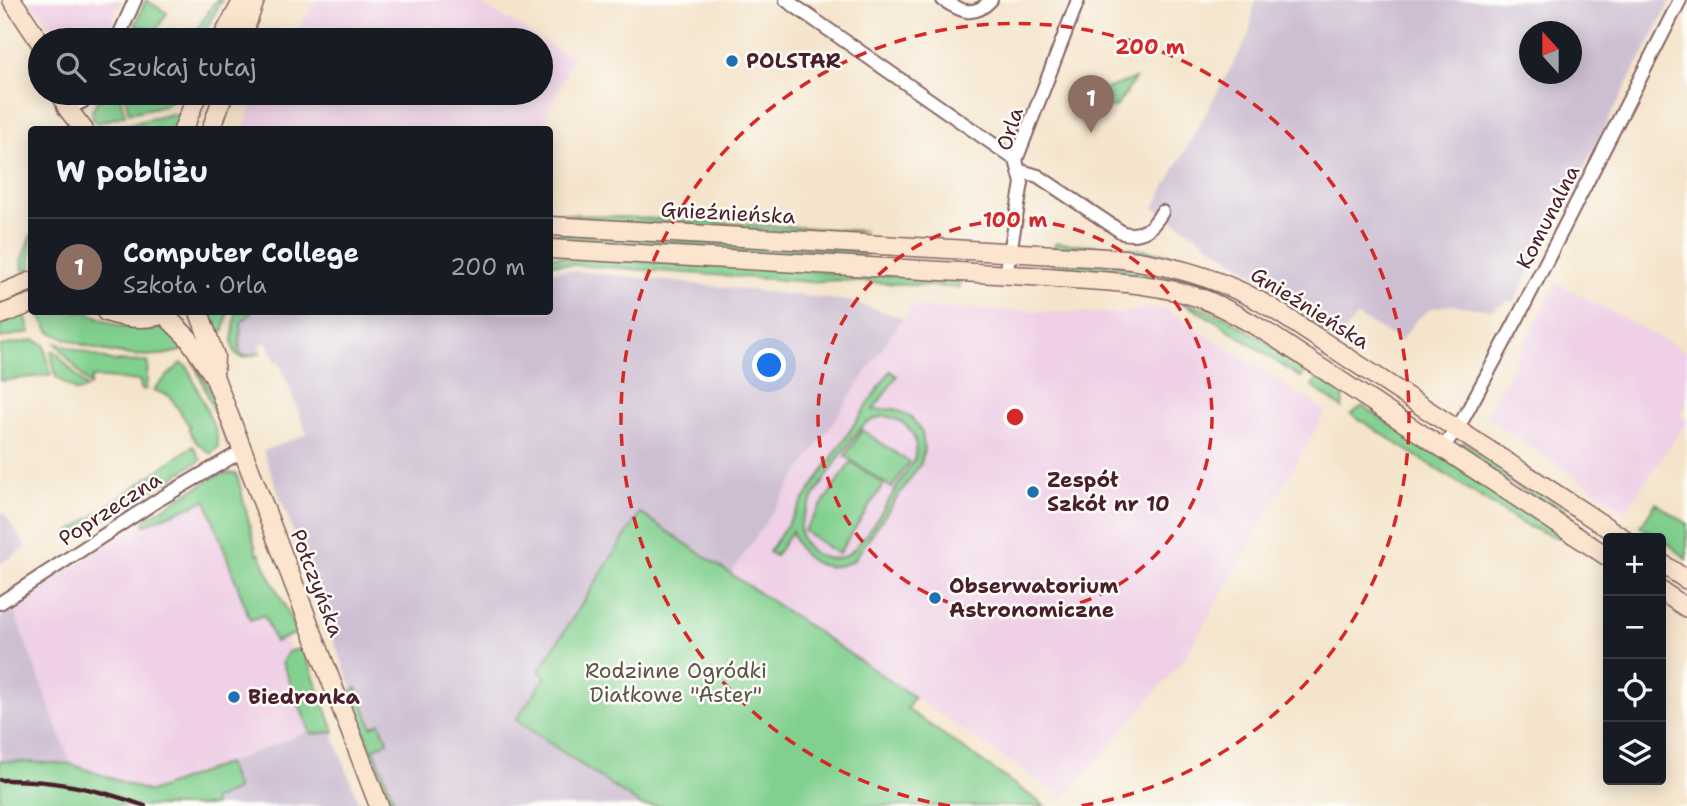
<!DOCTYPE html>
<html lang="pl">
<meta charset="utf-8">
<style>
body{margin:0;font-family:"Shantell Sans",sans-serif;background:#20242c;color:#f1f3f6}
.controls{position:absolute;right:21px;bottom:21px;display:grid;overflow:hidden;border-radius:7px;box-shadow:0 4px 18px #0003}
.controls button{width:63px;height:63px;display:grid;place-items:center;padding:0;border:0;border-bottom:2px solid #363941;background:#171b24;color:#f1f3f6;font:35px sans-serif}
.compass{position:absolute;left:1519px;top:21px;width:63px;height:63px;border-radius:50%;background:#171b24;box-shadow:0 4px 18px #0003;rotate:339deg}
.you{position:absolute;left:770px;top:366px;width:24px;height:24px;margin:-18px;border:5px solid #fff;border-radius:50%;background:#1a73e8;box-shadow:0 0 0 10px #1a73e833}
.badge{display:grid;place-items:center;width:46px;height:46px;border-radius:50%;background:#b45309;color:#fff;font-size:23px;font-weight:700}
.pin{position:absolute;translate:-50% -58px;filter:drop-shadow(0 2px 4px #0008)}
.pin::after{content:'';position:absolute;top:37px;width:24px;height:21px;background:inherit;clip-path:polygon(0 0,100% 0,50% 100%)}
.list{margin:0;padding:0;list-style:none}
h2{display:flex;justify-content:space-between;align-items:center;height:91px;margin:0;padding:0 28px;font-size:30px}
h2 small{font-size:23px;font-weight:400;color:#9ea1a6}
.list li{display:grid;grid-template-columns:46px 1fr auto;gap:21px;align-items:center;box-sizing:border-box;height:98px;padding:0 28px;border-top:2px solid #363941}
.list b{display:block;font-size:26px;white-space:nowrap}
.list p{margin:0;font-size:23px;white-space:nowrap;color:#9ea1a6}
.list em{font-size:23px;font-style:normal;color:#9ea1a6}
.icon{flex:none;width:38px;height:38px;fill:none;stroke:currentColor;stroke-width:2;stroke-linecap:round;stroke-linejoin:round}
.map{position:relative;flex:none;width:1687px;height:806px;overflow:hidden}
.search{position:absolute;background:#171b24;box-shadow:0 4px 18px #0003;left:28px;top:28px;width:525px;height:77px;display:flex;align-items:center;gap:18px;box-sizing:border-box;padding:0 24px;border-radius:38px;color:#9ea1a6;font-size:26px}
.panel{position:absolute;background:#171b24;box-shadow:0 4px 18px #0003;left:28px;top:126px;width:525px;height:189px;border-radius:7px}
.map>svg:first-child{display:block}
.built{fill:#efd0e6}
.industrial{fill:#cdbed2;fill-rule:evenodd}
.green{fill:#82d08f;stroke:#66785d;stroke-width:2;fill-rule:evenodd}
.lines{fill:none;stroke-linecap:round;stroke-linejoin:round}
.street-casing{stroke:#866463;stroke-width:16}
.secondary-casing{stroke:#866463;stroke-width:21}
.street{stroke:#fff;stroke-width:12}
.secondary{stroke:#fce5cf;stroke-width:18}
.rail{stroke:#4a1f2b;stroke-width:4.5}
.ring{fill:none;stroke:#d62828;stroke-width:3.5;stroke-dasharray:12 9}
.poi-dot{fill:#1f6fb2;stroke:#fdfcf7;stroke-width:2.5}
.labels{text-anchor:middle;stroke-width:5;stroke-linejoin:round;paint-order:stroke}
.poi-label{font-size:21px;font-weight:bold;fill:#4a1f2b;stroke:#fdfcf7;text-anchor:start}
.street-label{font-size:21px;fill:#4a1f2b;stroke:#fdfcf7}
.park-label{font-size:21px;fill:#5b5449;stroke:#fdfcf7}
.centre{fill:#d62828;stroke:#fdfcf7;stroke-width:3.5}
.ring-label{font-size:21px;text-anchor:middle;font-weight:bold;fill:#d62828;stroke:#fdfcf7;stroke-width:5;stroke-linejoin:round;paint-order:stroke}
</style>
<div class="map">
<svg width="1687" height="806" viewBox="0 0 1687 806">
<rect width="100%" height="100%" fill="#fdfcf7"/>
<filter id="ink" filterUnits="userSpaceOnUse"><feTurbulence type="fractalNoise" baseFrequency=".0143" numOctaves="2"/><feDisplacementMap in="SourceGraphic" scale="14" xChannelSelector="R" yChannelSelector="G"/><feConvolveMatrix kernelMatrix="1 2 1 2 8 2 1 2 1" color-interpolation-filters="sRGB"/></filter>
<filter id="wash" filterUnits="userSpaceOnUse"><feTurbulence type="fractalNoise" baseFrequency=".00686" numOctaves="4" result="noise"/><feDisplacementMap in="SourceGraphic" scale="28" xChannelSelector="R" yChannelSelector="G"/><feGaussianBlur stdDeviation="1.57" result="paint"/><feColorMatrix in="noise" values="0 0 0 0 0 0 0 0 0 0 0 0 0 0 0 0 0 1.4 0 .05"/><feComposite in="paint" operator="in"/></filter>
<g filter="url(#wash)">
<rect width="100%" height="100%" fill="#f4e4cb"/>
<path class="built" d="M 30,0 L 121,0 L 103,40 L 61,40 Z
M 316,0 L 474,0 L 572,58 L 542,129 L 243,129 L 257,93 L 541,93 L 541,40 L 291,40 Z
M 1557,283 L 1687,352 L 1687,401 L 1680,415 L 1687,421 L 1625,511 L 1486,416 Z
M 911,307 L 1124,314 L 1147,307 L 1168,310 L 1326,411 L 1185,658 L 1064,798 L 731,574 Z
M 206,500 L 247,612 L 272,603 L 320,726 L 150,792 L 71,764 L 13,609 L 123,534 Z"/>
<path class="industrial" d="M 1255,0 L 1671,0 L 1514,302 L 1508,301 L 1491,310 L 1453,305 L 1432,308 L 1417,319 L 1401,341 L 1357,316 L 1343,334 L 1154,207 L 1249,35 ZM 1530,32 L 1572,32 L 1572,74 L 1530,74 Z
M 568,270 L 848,301 L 903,318 L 731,574 L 640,513 L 539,671 L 546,677 L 517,720 L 642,806 L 396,806 L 374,747 L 387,742 L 380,724 L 367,729 L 263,451 L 307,434 L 279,361 L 275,362 L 267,342 L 259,344 L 261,351 L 244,356 L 239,352 L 241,323 L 252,312 L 550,312 L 550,271 Z
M 0,512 L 6,516 L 26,547 L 0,564 Z
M 13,609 L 71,764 L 0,761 L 0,617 Z
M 329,723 L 360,806 L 214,806 L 212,800 L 237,790 L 227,763 Z"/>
<path class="green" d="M 146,0 L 167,13 L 156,30 L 135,25 Z
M 216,0 L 222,0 L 200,40 L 190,40 Z
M 1135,79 L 1116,107 L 1102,108 L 1084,96 Z
M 102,93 L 119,93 L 125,115 L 97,123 L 93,120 L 92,111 Z
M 124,93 L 177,93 L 166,105 L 129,113 Z
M 171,114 L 182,115 L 176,129 L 105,130 Z
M 550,213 L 865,231 L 832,235 L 550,219 Z
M 550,233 L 866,251 L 866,255 L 821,258 L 550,243 Z
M 31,234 L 31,268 L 23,271 L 22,259 Z
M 1056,243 C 1100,246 1145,247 1188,259 C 1240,273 1285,304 1330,333 L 1331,337 L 1273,301 L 1053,248 Z
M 550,256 L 960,280 L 960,288 L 837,280 L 810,282 L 550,263 Z
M 1052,261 L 1152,269 L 1209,285 L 1208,289 L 1168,280 L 1052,271 Z
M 1173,298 L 1226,317 L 1309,368 L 1301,378 L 1216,321 Z
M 38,312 L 87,312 L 118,326 L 164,328 L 173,331 L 189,348 C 146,365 91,351 50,332 Z
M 207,312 L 228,312 L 224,330 L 215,337 Z
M 236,312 L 252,312 L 241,323 L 239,352 L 244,356 L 261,353 L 242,358 L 235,353 L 232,342 Z
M 25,314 L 30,332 L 0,338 L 0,324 Z
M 35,340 L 44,345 L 51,375 L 0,381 L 0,346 Z
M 56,343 L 111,361 L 148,362 L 146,389 L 141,390 L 140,381 L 92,377 L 90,386 Z
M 51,351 L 55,351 L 87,388 L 77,392 L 56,377 Z
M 193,360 C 205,379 233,424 228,445 Z
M 181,363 L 188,368 L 216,431 L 218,447 L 211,454 L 197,443 L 188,429 L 190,427 L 170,396 L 153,390 Z
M 890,371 L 897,376 L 873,410 L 895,409 L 911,417 L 922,432 L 924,449 L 921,463 L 854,560 C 826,575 800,562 792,531 L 775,556 L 769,552 ZM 885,416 C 908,420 921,437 914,460 C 895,489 877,524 854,549 C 835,570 799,554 800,527 C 800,513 850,440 862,427 C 868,420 877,418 885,416 Z
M 1320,375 L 1344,393 L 1342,408 L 1312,386 Z
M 1363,406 L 1555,531 L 1558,538 L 1524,525 L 1351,414 Z
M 862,430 L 909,462 L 892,488 L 845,456 Z
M 1464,442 L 1565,508 L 1567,518 L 1465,454 L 1460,446 Z
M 193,446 L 201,460 L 77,537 L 69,533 Z
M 851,462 L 884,484 L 838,554 L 804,531 Z
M 229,473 L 236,474 L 238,479 L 257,554 L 260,554 C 270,581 286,605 297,633 L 275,642 L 264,615 L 250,620 L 206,500 L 144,525 L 145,519 L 216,476 Z
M 1656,503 L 1687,524 L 1687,559 L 1661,538 L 1640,527 Z
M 640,513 L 914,697 L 907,709 L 1045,806 L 642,806 L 516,720 L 546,677 L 539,671 Z
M 303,648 L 334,731 L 333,732 L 311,734 L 282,662 L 288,652 Z
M 357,688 L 372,727 L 380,723 L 388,742 L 374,748 L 396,806 L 392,806 L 351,694 L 351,691 Z
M 0,761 L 71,764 L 150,792 L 227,763 L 237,790 L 212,800 L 214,806 L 0,806 Z"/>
</g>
<g filter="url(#ink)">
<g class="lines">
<defs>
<path id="street" d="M 786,0 L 1016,160 L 1022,183 L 1006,275
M 943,0 C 962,12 974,18 991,0
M 117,40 L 135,0
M 67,108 L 82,102 L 91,93
M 1016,160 L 1078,0
M 1021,171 L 1038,176 L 1123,233 C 1143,237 1152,229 1162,212
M 1443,448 L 1463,419 L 1516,321 L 1680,0
M 0,603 L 158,500 L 242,451"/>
<path id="secondary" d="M 12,0 L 40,42
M 221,40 L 243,0
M 241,40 L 255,0
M 61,93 L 67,108 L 84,130
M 183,130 L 198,93
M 211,130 L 224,93
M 550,226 L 1124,259 C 1179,266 1228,281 1275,310 L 1623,538
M 550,249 L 1047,277 C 1100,282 1153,281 1203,299 C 1227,308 1249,322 1271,335 L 1608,557
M 0,294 L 32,281
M 106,312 C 127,319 149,321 170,312
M 199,312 L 215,356 L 214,376
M 164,314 L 188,338 L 214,376 L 379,806
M 0,315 L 32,303
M 1661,563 L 1687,580
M 1661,591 L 1687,608"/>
</defs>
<use href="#street" class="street-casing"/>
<use href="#secondary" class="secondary-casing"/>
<use href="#street" class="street"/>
<use href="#secondary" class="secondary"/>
<path class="rail" d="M 0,780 C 50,779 99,789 145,806"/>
</g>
</g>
<g class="ring">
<circle cx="1015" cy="417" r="197"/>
<path d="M950 806A394 394 0 1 1 1080 806"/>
</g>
<g class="poi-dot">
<circle cx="732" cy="61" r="7"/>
<circle cx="1033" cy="492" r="7"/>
<circle cx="935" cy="598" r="7"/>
<circle cx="234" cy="697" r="7"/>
</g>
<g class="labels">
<g class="poi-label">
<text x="746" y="68">POLSTAR</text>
<text x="1047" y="487">Zespół<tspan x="1047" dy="24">Szkół nr 10</tspan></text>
<text x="949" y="593">Obserwatorium<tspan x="949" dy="24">Astronomiczne</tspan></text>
<text x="248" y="704">Biedronka</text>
</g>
<g class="street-label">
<text transform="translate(1010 129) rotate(-72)" y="7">Orla</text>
<text transform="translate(728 213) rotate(3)" y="7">Gnieźnieńska</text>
<text transform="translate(1548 217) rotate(-63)" y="7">Komunalna</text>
<text transform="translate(1310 308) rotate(32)" y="7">Gnieźnieńska</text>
<text transform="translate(110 509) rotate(-33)" y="7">Poprzeczna</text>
<text transform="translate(317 583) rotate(69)" y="7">Połczyńska</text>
</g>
<g class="park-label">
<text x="676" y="678">Rodzinne Ogródki<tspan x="676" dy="24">Diałkowe "Aster"</tspan></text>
</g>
</g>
<circle cx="1015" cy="417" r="10" class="centre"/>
<g class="ring-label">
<text x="1150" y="54">200 m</text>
<text x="1015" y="227">100 m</text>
</g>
</svg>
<div class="controls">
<button>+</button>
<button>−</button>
<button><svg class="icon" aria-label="locate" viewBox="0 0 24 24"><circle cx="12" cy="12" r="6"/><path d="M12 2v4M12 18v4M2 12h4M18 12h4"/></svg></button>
<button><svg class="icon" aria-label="layers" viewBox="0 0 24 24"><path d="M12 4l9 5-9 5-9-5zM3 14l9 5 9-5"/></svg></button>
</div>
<svg class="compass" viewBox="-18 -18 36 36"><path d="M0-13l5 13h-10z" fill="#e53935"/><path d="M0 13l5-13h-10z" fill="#9ea1a6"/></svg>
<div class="you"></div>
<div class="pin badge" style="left:1091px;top:133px;background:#8d6e63">1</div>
<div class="search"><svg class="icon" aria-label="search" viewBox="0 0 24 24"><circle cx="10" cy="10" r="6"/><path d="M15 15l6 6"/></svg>Szukaj tutaj</div>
<section class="panel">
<h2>W pobliżu<small></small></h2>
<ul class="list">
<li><span class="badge" style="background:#8d6e63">1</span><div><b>Computer College</b><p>Szkoła · Orla</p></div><em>200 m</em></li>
</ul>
</section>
</div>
